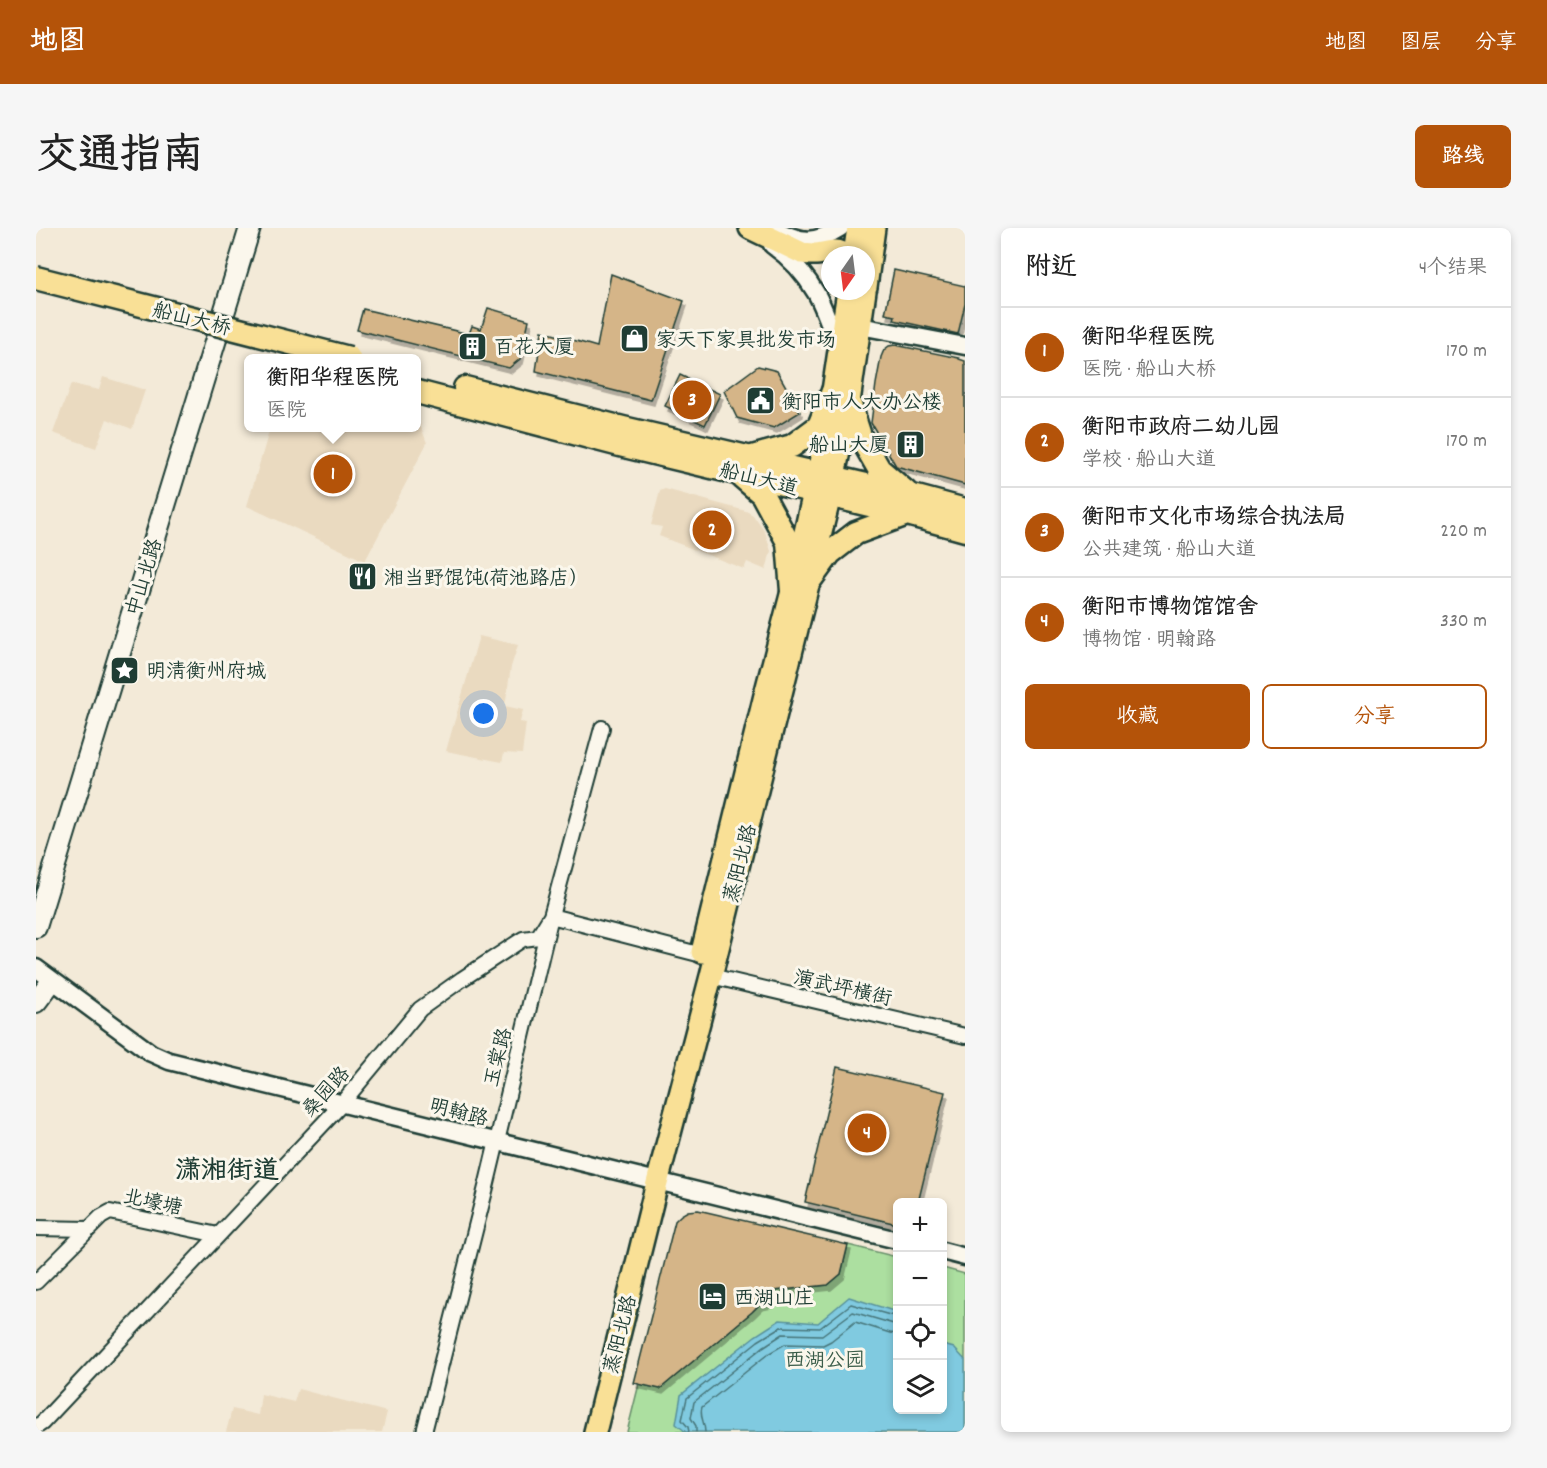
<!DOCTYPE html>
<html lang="zh">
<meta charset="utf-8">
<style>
body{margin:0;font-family:Dekko,"LXGW WenKai TC",sans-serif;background:#f6f6f6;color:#222}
.controls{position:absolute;right:18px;bottom:18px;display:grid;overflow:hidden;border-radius:9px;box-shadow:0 3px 9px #0003}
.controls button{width:54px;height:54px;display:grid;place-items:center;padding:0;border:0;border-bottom:2px solid #e0e0e0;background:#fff;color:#222;font:30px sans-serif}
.compass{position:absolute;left:785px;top:18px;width:54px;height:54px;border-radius:50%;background:#fff;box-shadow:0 3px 9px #0003;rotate:194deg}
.you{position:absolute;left:448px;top:486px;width:21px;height:21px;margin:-15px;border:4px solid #fff;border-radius:50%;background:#1a73e8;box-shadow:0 0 0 9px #1a73e833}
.badge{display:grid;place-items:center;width:39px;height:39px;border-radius:50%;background:#b45309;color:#fff;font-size:20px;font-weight:700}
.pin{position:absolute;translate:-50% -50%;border:3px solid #fff;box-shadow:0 2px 6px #0006}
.popup{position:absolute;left:208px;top:126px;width:177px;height:78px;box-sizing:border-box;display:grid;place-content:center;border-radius:9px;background:#fff;filter:drop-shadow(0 2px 4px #0005);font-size:20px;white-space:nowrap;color:#767676}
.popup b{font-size:22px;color:#222}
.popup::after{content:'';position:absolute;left:50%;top:100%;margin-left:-12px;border:12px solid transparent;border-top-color:#fff}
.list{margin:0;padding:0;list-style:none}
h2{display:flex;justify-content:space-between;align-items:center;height:78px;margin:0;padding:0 24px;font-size:26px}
h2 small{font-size:20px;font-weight:400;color:#767676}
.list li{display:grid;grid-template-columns:39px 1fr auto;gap:18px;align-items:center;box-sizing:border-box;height:90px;padding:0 24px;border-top:2px solid #e0e0e0}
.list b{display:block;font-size:22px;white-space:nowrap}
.list p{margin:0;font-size:20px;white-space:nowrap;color:#767676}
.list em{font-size:20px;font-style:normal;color:#767676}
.actions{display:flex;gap:12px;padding:18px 24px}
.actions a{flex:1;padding:14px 0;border:2px solid #b45309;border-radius:9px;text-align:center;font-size:21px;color:#b45309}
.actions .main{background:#b45309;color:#fff}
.icon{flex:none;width:33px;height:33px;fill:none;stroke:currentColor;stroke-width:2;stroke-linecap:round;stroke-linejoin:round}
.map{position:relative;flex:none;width:929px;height:1204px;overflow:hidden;border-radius:9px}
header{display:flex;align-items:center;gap:36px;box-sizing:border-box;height:84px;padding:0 30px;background:#b45309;color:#fff}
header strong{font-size:28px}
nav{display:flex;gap:33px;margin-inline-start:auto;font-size:21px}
.intro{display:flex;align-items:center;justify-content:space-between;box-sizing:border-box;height:144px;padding:0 36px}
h1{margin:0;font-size:42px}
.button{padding:15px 27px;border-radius:9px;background:#b45309;color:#fff;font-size:21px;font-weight:700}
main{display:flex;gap:36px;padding:0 36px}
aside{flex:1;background:#fff;border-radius:9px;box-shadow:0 3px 9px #0003}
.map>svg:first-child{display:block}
.built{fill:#eadac0}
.green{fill:#acdfa0;stroke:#668e6a;stroke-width:1.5}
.water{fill:#80cae0;stroke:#59929b;stroke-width:1.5}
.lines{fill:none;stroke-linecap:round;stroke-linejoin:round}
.shore{stroke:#467579;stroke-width:1.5}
.building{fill:#d5b588;stroke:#1f3d34;stroke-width:1.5;filter:url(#shadow)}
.minor-casing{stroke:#1f3d34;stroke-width:18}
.tertiary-casing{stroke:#1f3d34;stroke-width:21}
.secondary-casing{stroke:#1f3d34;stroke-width:24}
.primary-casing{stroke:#1f3d34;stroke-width:26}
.trunk-casing{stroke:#1f3d34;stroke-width:27}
.minor{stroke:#fbf7ec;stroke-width:14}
.tertiary{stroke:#fbf7ec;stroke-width:16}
.secondary{stroke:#fbf7ec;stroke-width:20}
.primary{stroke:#f9e096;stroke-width:21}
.trunk{stroke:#f9e096;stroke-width:22}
.trunk-bridge-casing{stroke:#1f3d34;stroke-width:27;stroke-linecap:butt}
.trunk-bridge{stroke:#f9e096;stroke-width:22}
.labels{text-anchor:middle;stroke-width:6;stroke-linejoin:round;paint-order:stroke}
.street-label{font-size:20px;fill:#1f3d34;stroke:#fbf7ec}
.poi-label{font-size:20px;fill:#1f3d34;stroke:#fbf7ec;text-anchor:start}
.park-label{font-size:20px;fill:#3b5d4a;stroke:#fbf7ec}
.district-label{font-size:26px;font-weight:bold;fill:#1f3d34;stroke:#fbf7ec}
</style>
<header>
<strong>地图</strong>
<nav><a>地图</a><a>图层</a><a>分享</a></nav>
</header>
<div class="intro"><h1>交通指南</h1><a class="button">路线</a></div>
<main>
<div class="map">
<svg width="929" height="1204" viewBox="0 0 929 1204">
<defs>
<filter id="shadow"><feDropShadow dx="3" dy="5" stdDeviation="0" flood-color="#0004"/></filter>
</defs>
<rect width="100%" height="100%" fill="#f3ead8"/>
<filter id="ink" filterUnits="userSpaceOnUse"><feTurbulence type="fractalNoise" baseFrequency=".0167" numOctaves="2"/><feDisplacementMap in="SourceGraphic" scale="12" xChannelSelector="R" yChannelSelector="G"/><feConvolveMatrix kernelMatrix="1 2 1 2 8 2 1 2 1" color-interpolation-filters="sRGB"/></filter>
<g filter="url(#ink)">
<path class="built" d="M 67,149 L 109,162 L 96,201 L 71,191 L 60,220 L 17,205 L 35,156 L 63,162 Z
M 381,191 L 382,191 L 391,215 L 329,333 L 211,278 L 234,200 L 381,200 Z
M 629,261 L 710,283 L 717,287 L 729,304 L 735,323 L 730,342 L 711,334 L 708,341 L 623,308 L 626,299 L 615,297 L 624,263 Z
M 443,408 L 482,417 L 475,439 L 469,478 L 487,482 L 484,494 L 490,495 L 486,526 L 468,525 L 466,534 L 410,523 Z
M 262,1161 L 351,1184 L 346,1204 L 190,1204 L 196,1181 L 222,1187 L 225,1166 L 258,1174 Z"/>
<path class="green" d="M 812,1017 L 861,1029 L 861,1182 L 906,1182 L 907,1040 L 929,1046 L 929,1204 L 591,1204 L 603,1156 L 624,1161 L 716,1084 L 723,1077 L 732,1075 L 738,1063 L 792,1057 L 805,1046 Z"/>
<path class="water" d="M 813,1069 L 861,1084 L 861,1182 L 906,1182 L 907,1117 L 918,1120 L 929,1132 L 929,1204 L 650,1204 L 640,1196 L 645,1167 L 719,1108 L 744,1092 L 782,1095 Z"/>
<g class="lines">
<path class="shore" d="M 653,1204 L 652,1199 L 646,1192 L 651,1170 L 722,1113 L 745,1099 L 784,1100 L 815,1076 L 861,1089
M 660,1204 L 660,1198 L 655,1190 L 658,1174 L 727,1119 L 747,1106 L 786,1107 L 817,1084 L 861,1097
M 669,1204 C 669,1194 663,1189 666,1179 L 732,1126 L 749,1116 L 787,1117 L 795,1113 L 819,1094 L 854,1105 L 861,1106"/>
</g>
<path class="building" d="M 858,42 L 929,58 L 929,76 L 922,106 L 858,92 L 859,88 L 849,86 Z
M 575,46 L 648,73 L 615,172 L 500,143 L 506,103 L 561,119 Z
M 452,80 L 493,92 L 484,131 L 473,140 L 321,102 L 327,81 L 433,106 L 436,98 L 445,101 Z
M 859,117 L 923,130 L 923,131 L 929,133 L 929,257 L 860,238 L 835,195 L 840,156 L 845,129 L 848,122 L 853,118 Z
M 722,138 L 741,143 L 764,184 L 738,200 L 701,190 L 688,163 Z
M 644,147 L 684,166 L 669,197 L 629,178 Z
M 801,839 L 909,864 L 882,975 L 861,975 L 861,996 L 769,974 Z
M 662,982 L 812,1017 L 805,1046 L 792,1057 L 738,1063 L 732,1075 L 723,1077 L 716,1084 L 624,1161 L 598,1155 L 639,993 L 645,987 L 652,983 Z"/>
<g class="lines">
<defs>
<path id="minor" d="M 675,748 L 929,808
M 0,1000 L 53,1001
M 0,1054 L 65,989 L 74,984 L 182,1007
M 0,1199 L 6,1195 L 302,880 L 384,781 L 426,751 L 487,711 L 502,709 L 515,688 L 666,727
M 388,1204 L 450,959 L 515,688 L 566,500"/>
<path id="tertiary" d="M 739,1 C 765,15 779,16 804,0
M 736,17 C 753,29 769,46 780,65 C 790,83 796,103 803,122
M 824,98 L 929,118
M 0,740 L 115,825 L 133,833 L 861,1012
M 906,1023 L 929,1029"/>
<path id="secondary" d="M 0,699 L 214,0
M 0,774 L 13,757"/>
<path id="primary" d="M 714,0 L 766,25 C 768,25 774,26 776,26 C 788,27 800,18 809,27
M 818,27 L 822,0
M 830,59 L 838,0
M 666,724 L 730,463 L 756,363 L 782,246 L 797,163 L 812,63
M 559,1204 L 620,959 L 675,748 L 794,268 L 813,174 L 829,63"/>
<path id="trunk" d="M 429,160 L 587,200 L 873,267 L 929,282
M 381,164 L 584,217 L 871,286 L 929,302
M 813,174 L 824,208 L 843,241 L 870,264
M 716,229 L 756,218 L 783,198 L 797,163
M 705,248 L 726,266 L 752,314 L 756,363
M 772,355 L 794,325 L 820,305 L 871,286"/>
</defs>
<use href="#minor" class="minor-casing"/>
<use href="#tertiary" class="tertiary-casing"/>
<use href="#secondary" class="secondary-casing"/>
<use href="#primary" class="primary-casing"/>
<use href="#trunk" class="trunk-casing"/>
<use href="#minor" class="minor"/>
<use href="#tertiary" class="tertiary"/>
<use href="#secondary" class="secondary"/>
<use href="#primary" class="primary"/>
<use href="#trunk" class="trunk"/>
<defs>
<path id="trunk-bridge" d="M 0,50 L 313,130"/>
</defs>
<use href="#trunk-bridge" class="trunk-bridge-casing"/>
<use href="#trunk-bridge" class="trunk-bridge"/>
</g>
</g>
<defs>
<symbol id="shop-square" viewBox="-11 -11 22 22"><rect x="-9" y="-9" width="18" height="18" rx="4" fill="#1f3d34" stroke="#fbf7ec"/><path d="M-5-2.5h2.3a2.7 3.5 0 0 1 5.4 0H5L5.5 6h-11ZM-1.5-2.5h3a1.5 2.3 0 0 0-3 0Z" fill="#fff"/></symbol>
<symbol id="building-square" viewBox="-11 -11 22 22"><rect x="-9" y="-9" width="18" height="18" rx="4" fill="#1f3d34" stroke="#fbf7ec"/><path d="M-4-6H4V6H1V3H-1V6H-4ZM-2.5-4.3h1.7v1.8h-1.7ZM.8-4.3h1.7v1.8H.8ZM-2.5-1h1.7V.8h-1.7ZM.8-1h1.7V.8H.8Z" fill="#fff"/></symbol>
<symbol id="civic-square" viewBox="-11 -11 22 22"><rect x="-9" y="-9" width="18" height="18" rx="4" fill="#1f3d34" stroke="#fbf7ec"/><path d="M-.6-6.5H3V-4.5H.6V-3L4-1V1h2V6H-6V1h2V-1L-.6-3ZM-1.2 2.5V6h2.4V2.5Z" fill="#fff"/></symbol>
<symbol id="restaurant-square" viewBox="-11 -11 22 22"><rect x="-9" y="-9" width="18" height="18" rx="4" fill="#1f3d34" stroke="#fbf7ec"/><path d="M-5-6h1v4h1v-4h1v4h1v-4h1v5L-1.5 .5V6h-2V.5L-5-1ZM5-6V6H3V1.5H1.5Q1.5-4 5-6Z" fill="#fff"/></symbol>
<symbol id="sight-square" viewBox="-11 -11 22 22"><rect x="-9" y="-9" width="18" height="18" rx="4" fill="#1f3d34" stroke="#fbf7ec"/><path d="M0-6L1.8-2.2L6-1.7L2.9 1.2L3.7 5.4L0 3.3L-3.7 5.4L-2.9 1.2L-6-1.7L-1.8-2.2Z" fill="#fff"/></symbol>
<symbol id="hotel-square" viewBox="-11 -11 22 22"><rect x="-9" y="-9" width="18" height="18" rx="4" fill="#1f3d34" stroke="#fbf7ec"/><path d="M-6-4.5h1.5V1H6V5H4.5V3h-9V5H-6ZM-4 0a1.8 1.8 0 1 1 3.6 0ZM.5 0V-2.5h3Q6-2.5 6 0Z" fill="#fff"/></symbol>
</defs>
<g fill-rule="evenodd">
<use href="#shop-square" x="582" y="94" width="33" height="33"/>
<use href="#building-square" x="420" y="102" width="33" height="33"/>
<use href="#civic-square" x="708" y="156" width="33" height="33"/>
<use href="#building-square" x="858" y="200" width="33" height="33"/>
<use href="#restaurant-square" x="310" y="332" width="33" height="33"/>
<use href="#sight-square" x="72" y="426" width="33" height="33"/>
<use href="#hotel-square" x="660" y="1052" width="33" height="33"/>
</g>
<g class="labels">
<g class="street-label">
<text transform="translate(156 90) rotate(14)" y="7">船山大桥</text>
<text transform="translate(723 250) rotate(14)" y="7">船山大道</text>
<text transform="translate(107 349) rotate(-73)" y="7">中山北路</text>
<text transform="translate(703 635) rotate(-76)" y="7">蒸阳北路</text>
<text transform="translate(807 759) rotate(13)" y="7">演武坪横街</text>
<text transform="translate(461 829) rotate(-76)" y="7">玉棠路</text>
<text transform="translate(289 863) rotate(-48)" y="7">桑园路</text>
<text transform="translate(423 883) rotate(14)" y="7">明翰路</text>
<text transform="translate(117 973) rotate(12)" y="7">北壕塘</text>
<text transform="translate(583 1106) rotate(-76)" y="7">蒸阳北路</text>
</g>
<g class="poi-label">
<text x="620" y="118">家天下家具批发市场</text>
<text x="458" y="125">百花大厦</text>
<text x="746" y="180">衡阳市人大办公楼</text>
<text x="853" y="223" text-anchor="end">船山大厦</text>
<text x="348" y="356">湘当野馄饨(荷池路店）</text>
<text x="110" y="449">明清衡州府城</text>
<text x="698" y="1076">西湖山庄</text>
</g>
<g class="park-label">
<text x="789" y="1138">西湖公园</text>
</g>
<g class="district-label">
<text x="191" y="950">潇湘街道</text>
</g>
</g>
</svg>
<div class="controls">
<button>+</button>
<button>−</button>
<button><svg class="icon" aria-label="locate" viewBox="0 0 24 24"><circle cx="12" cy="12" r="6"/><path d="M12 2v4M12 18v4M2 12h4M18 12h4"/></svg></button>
<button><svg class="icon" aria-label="layers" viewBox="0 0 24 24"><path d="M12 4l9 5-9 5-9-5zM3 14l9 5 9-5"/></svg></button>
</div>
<svg class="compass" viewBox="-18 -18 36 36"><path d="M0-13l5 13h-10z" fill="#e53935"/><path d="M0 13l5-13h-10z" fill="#767676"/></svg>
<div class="you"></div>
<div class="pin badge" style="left:297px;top:246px">1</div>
<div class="popup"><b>衡阳华程医院</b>医院</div>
<div class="pin badge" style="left:676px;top:302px">2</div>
<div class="pin badge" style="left:656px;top:172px">3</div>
<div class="pin badge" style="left:831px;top:905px">4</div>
</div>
<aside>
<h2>附近<small>4个结果</small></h2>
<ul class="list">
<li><span class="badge">1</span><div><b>衡阳华程医院</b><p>医院 · 船山大桥</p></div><em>170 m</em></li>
<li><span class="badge">2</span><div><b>衡阳市政府二幼儿园</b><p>学校 · 船山大道</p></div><em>170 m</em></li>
<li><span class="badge">3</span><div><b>衡阳市文化市场综合执法局</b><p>公共建筑 · 船山大道</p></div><em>220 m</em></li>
<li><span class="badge">4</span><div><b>衡阳市博物馆馆舍</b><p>博物馆 · 明翰路</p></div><em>330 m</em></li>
</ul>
<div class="actions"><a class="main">收藏</a><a>分享</a></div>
</aside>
</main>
